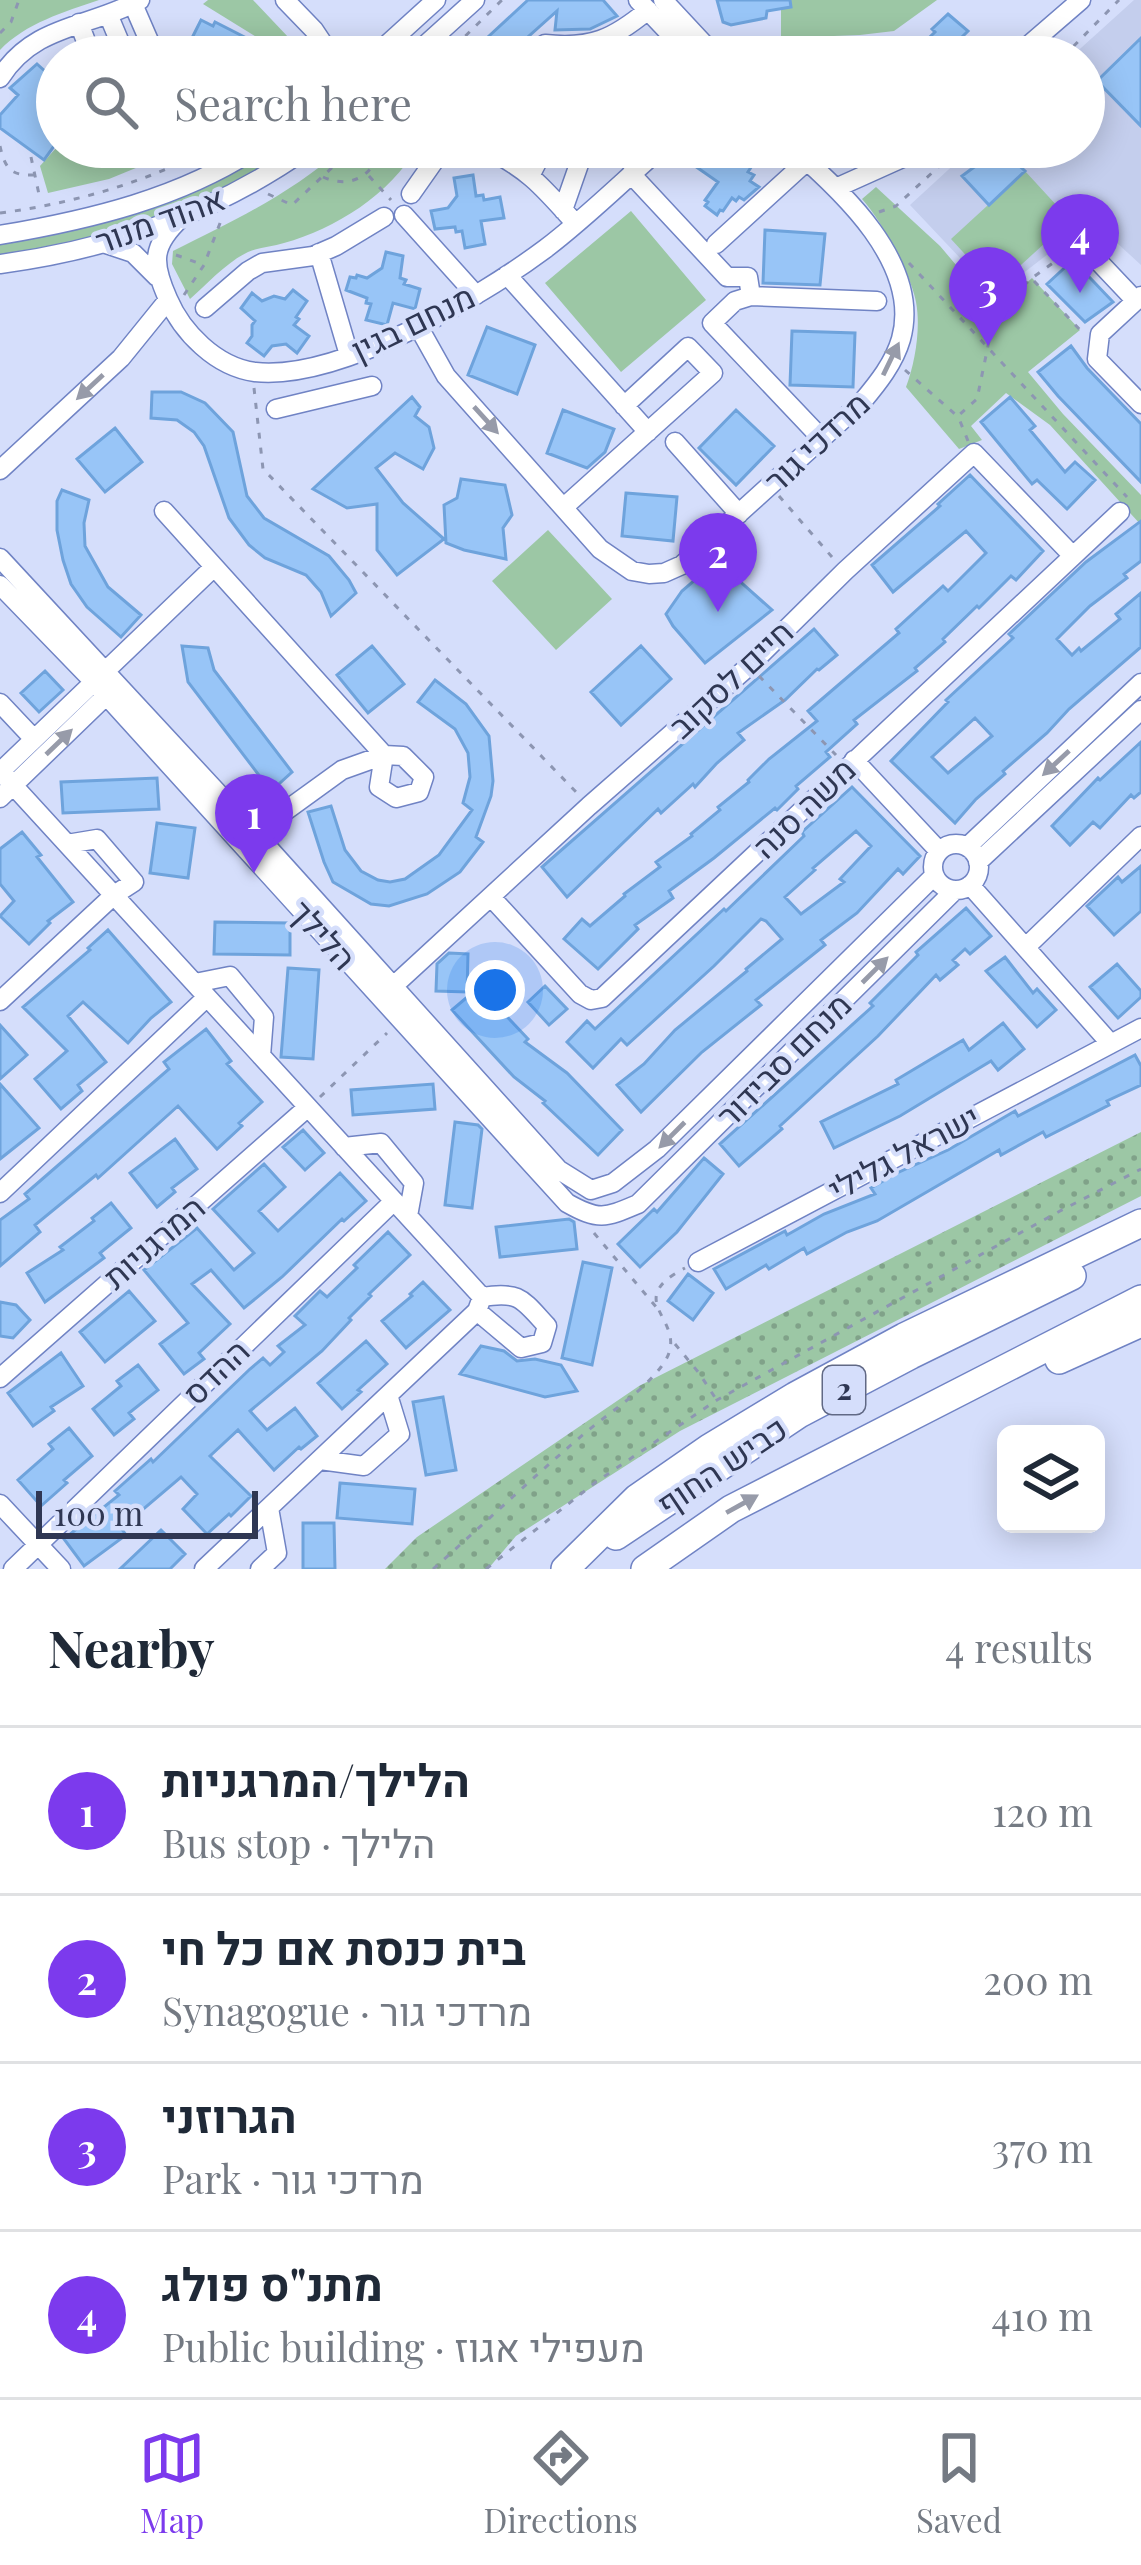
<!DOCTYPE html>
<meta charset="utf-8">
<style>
:root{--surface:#fff;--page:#f6f6f7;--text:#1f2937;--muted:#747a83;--line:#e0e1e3;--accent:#7c3aed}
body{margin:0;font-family:"Playfair Display",Heebo,serif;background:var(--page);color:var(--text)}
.controls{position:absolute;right:36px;bottom:36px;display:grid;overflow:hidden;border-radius:18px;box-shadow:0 6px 30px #0003}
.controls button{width:108px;height:108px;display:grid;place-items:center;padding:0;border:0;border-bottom:3px solid var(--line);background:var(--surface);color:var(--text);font:60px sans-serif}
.scale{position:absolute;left:36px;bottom:30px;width:222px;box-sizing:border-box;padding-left:12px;border:6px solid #2f3753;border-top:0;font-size:33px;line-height:42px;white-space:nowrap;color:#2f3753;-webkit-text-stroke:9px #d5defb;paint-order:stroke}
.you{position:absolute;left:495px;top:990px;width:42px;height:42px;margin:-30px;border:9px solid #fff;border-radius:50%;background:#1a73e8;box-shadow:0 0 0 18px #1a73e833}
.badge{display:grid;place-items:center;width:78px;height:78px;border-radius:50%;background:var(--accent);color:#fff;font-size:39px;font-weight:700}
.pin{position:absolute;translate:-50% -99px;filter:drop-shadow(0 3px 6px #0008)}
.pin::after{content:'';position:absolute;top:63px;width:42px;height:36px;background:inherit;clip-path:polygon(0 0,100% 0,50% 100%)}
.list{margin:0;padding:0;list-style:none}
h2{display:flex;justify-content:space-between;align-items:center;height:156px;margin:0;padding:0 48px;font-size:51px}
h2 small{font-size:39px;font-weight:400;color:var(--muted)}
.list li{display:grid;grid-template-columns:78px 1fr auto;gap:36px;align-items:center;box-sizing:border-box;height:168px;padding:0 48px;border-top:3px solid var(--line)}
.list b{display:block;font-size:45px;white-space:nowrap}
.list p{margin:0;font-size:39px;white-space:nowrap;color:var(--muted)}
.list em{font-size:39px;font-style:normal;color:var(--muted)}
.icon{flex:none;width:66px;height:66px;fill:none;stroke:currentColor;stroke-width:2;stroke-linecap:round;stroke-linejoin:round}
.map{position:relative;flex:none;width:1141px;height:1569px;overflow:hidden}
.search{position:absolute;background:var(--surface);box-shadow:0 6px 30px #0003;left:36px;right:36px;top:36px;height:132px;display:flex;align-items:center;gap:30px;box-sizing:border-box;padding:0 42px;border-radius:66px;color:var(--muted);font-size:45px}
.sheet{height:828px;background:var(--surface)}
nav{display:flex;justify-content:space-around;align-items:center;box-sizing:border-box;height:168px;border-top:3px solid var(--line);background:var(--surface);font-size:33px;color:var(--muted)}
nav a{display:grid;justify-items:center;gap:6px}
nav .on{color:var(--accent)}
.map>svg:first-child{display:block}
</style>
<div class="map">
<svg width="1141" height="1569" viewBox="0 0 1141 1569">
<defs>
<pattern id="grass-dots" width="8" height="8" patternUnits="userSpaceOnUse" patternTransform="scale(3)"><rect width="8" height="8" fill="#9cc7a5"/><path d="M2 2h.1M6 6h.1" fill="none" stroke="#80a289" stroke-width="1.8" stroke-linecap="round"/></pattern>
</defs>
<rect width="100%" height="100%" fill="#d5defb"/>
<path fill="#c4ceed" d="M1134,0H1141V265L1092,220L995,295L910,205L973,147H1084V57H1071Z"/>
<path fill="url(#grass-dots)" d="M1141,1132V1196L680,1431L516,1536L488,1569H385L417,1537L639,1386Z"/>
<path fill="#9cc7a5" d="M0,0H99C64,12 26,23 0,50Z
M208,0H253L307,57H273L276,49L203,4Z
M781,0H937L894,31L860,35L781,38Z
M57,147H66L70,151L75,147H187L109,179L48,193L40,166Z
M275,147H297C202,211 111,236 0,257V244C97,229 192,202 275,147Z
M344,147H417C391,194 335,229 284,243C272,247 259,247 248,252C227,262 208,283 190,299L172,264L173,251C237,219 289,195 344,147Z
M1025,171L1070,220L996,288L951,239Z
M876,187L940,246L995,311L1032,278L1080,330L1028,372L1063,414L1141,495V525L1050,425L1006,393L971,426L982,440L959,449L906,387C915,363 921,328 916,302C911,274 881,220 862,199Z
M631,211L706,300L621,372L545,283Z
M548,530L612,599L556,650L492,581Z"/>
<path fill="#98c5f7" stroke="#6ea3dc" stroke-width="3" fill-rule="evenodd" d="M528,0H603L617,16L590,29L555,30L557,11L511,52L489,36Z
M717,0H790L791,7L767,11L766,18L731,25L723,22Z
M948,14L968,31L960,39L978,57H909L935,32L932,29Z
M201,20L213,26L215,22L264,47L258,57H206L195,51L197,46L190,42Z
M1141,38V126L1097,81Z
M37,64L57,82V142L44,160L0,128V115L18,95L10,88Z
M740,148L755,161L748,172L754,175L750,181L759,187L744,200L739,197L736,201L732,198L723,211L720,210L717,215L705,206L708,202L705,200L718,182L695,166L704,152L724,162L727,158L732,161Z
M1000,148L1025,171L989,205L962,176Z
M473,175L476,196L483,195L484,200L500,197L504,218L481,221L485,244L465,248L462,231L456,232L455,227L435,229L431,211L448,208L457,196L454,178Z
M765,230L825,234L820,285L763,283Z
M386,252L403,256L400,278L406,280L404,284L420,289L415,309L393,303L387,325L366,320L371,304L366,303L367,298L346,290L350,277L356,278L357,275L367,278L382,268Z
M1073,260L1113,302L1085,322L1047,284Z
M293,290L307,301L296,317L299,319L294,325L309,336L297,353L286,344L272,346L264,356L247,343L252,336V325L255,321L241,308L252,293L262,301L274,296L285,299Z
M487,327L535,345L517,394L468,375Z
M792,331L855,333L853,387L790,385Z
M1071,346L1087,368L1141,424V482L1058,396L1038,372Z
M152,392H181L205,403L233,432L247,496L264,518L329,556L349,580L356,593L331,616L321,592L306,575L265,558L249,545L229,518L204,446L194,432L177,420L151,418Z
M412,397L420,407L415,416L429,427L434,448L423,469L395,453L376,468L403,503L444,539L397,575L377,550V504L347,508L313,489Z
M1010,397L1035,426L1030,430L1065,472L1075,462L1095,480L1067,509L1037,480L1032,484L981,422Z
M563,410L614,429L605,452L587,468L547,453Z
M736,410L774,446L736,485L699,448Z
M115,428L142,462L105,492L77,459Z
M970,475L1043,551L1016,580L1011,576L979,608L977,606L943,639L945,642L915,668L917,671L854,720L857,724L826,752L830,757L796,786L798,789L777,810L775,808L714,858L669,891L673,898L635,925L638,929L598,969L564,939L582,919L590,926L625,896L624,894L660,867L656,862L692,836L691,834L720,810L718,807L749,782L748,780L769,759L817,721L808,711L899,633L896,629L943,586L948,591L986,553L966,531L893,592L872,565L940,506L938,504Z
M461,479L505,485L512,515L503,528L506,559L464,550L446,543L444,505L457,498Z
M62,490L89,500L84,523L85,546L108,587L141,615L121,637L87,607L71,584L63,560L57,530V501Z
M626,493L677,497L673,541L622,536Z
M1141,521V561L1124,574L1127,578L1090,606L1057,639L1072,655L1079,648L1081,651L1120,619L1116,614L1141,593V647L1069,709L1047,733L1003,771L1005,774L976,799L955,823L891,761L948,702L946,700L1013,638L1009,634L1086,562ZM975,718L992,736L948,773L932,757Z
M717,561L772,610L705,663L673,626L666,614L682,591Z
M814,629L837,655L819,670L817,669L785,700L738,733L744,740L717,763L695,787L693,784L661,813L658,809L567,897L542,867Z
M182,646L208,648L214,670L292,772L271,791L188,682Z
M372,646L404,684L368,713L337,675Z
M641,646L671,679L621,725L591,692Z
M45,671L63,690L39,712L21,693Z
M435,680L466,704L489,736L493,781L491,796L476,837L483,842L460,872L427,894L389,906L371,904L333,882L324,862L308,812L331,806L345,850L361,871L378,880L390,882L405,879L439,855L472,810L463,803L470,777L468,753L455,729L418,702Z
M1141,742V792L1134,798L1131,795L1100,828L1093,822L1070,845L1052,826L1098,778L1100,780Z
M157,778L159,809L63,813L61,782Z
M852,787L920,856L903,874L898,869L857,913L821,940L825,945L756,1000L761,1005L702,1052L641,1112L617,1085L644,1064L675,1030L747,971L746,969L782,939L766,921L761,919L714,966L627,1045L621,1039L593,1068L567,1042L587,1021L595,1029L724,909L726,911L804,836L802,832ZM856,831L871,846L840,879L844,882L801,914L785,897L815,870L813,868Z
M157,823L195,828L188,878L150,873Z
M22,832L41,855L37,857L73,902L48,921L50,923L29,944L0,916L14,901L0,884V849Z
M1141,866V911L1114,935L1087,906L1118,877L1122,882Z
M966,908L991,936L970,954L965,949L953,960L958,965L940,980L936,975L878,1036L780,1126L782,1129L739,1166L720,1144L873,1006L870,1003L918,955L916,952Z
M215,922L290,923V955L214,954Z
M108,930L171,1002L151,1018L128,1043L83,1002L68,1016L106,1062L78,1085L82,1091L61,1109L35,1079L67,1051L23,1007L90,950L88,948Z
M449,953L468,954L467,992L436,991L437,964Z
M1005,957L1033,993L1037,989L1056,1010L1037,1027L986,971Z
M1117,964L1141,991V997L1118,1018L1090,987Z
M288,968L319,970L313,1059L281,1057Z
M545,986L567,1009L549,1025L528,1002Z
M479,987L528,1039L525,1042L567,1073L622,1130L598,1155L543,1103L545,1101L514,1077L452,1010Z
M1003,1023L1024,1049L998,1070L991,1061L900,1116L834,1148L821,1122L898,1084L896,1080L963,1040L969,1050Z
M0,1025L27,1055L0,1079Z
M206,1029L231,1061L227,1064L262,1102L239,1123L242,1126L217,1149L178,1106L98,1178L96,1175L35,1225L40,1232L0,1266V1220L29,1199L25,1194L169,1069L164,1062Z
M1135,1055L1141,1066V1085L1107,1101L1109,1105L1046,1137L1043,1132L1001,1155L999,1150L877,1221L847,1232L807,1254L804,1248L769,1269L766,1265L726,1289L714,1269L785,1231L787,1235L824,1214L875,1194L871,1188L897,1173L948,1150L1015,1111L1018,1116Z
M0,1084L39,1128L0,1159Z
M433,1084L435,1109L353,1115L351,1090Z
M455,1122L478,1125L482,1129L472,1208L445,1205Z
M303,1130L324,1153L305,1170L283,1147Z
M175,1139L197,1169L172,1188L175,1192L157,1207L130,1173Z
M704,1158L723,1174L677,1232L640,1267L618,1244L654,1209L657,1212Z
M264,1164L285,1187L259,1211L278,1231L340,1173L366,1201L344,1221L342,1219L282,1277L244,1308L211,1270L192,1284L230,1324L199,1353L204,1359L184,1374L160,1344L188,1323L144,1270L197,1228L234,1270L254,1253L213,1209Z
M111,1203L131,1228L100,1253L104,1258L45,1302L27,1273L63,1250L60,1247L94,1221L92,1218Z
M569,1219L574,1222L577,1249L500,1257L496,1227Z
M388,1232L410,1255L369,1294L371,1296L349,1318L351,1320L322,1351L250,1411L267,1430L295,1408L317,1436L301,1449L299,1447L274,1470L238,1430L210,1456L251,1496L231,1516L229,1514L207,1534L183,1509L197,1494L181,1477L121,1528L126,1535L84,1566L64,1539L119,1495L115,1491L151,1459L153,1462L250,1369L263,1358L270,1365L284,1352L278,1346L305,1325L295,1316L320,1291L327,1297L357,1268L354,1265Z
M583,1262L612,1268L592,1365L562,1358Z
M688,1274L713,1293L693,1320L668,1301Z
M423,1282L450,1310L406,1348L382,1321L412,1296L410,1294Z
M129,1291L155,1321L105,1362L80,1332Z
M0,1302L16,1305L30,1320L13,1338L0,1336Z
M366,1341L387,1364L358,1390L361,1392L342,1409L318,1383Z
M481,1346L504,1351L517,1361L535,1359L561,1365L577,1391L545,1397L460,1374Z
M61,1353L83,1386L51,1407L54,1411L33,1426L8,1393Z
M138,1365L158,1390L129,1413L134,1419L114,1435L93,1409L121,1386L117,1381Z
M443,1397L456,1470L426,1475L413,1402Z
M69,1428L92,1456L64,1480L67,1483L41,1506L18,1480L53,1449L49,1444Z
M340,1483L415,1489L412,1524L337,1518Z
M303,1523H334L335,1569H303Z
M161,1530L185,1554L170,1569H120Z"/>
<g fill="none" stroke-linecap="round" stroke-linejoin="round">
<defs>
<path id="minor" d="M285,0L314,30L332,57
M638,0L692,57
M663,0L716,57
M133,4L156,57
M108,14L126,57
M79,23L92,57
M545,44C591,49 613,39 648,10
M369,57L381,50L436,0
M412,57L475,0
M1015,57L1081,0
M0,78C34,24 89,28 140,0
M483,147C528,169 542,186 575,223
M531,174L545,147
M631,174L727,277H748L751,296
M838,187L927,147
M411,194L444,147
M563,210L585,147
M404,215L476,295
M181,218C151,246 152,263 168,299C182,332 216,367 255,372C339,381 479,298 545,249C586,218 623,181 662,147
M0,235C89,220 182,198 258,147
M1081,243L1136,301
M106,244L133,253L157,277
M716,244L807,161
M319,253L349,355
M0,264C113,249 216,213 309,147
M507,275L648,432
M1141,296L1100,334L1097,359L1141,404
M205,308L248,271L262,263L313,256L336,246L384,217
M418,326L446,376L600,549L632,571L649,574L664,573L682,565L862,402C878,383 894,363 901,339C922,264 841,190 791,147
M276,409L372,386
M822,439L712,323L735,301L751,296L877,301
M675,442L739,514
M0,470L121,358L168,300
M564,507L713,373L688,347L624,406
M164,511L384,755L342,770L255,833
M0,558L255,833L559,1170L591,1190L613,1183L657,1149L934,876
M0,585L94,682L567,1203C599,1221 605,1218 638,1204L955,890
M0,703L34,739
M384,755L403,756L424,777L419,792L396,798L379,787Z
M854,760L939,851
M0,772L214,567
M1,772L482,1297
M0,798L113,689
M933 867a23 23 0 1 1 46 0a23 23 0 1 1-46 0Z
M967,847L1141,683
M978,862L1141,710
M970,885L1110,1043
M491,897L580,994L591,1000L602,998L1120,512
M1027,946L1141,836
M195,983L230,976L264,1017L261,1056
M388,991L589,806L749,666L845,571L974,453L1072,555
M0,1001L114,895L134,882L97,839L67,844
M344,1147L381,1143L414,1183L408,1216
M0,1193L207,997
M698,1262L1141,1028
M477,1311L521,1348L542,1343L547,1326C522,1299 520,1291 482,1297
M0,1378L308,1107
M320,1460L364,1466L400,1434L388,1395
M0,1504L61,1569
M13,1569L394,1201
M204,1569L477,1311L482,1297
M260,1569L277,1553L269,1508"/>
<path id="highway" d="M1059,1360L1141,1323
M616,1536L799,1414L911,1355L1072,1276
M565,1569L637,1498L709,1448L795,1396L904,1337L1141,1223
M645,1569L731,1509L1141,1299"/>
</defs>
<use href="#minor" stroke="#7083c4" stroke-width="21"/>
<use href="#highway" stroke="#7083c4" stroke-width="30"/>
<path stroke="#8d96b2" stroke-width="3" stroke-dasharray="6 9" stroke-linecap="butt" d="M0,33L11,22L19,0
M444,57L502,0
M1063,57L1119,0
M0,146C5,169 11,176 35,175
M31,157L40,199
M369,176L391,200
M323,177C343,186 362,182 374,164V147
M268,194L292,205L354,147
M879,212L896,206L960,147
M0,213C76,203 146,182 214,147
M176,255L201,264
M909,263L1127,497
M1034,281L1081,331
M184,295L204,265L222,218
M905,370L956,415
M254,388L263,469L580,796
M968,441L958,416L977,399L995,312L1032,278L1068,252
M779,496L832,557
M759,676L836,755
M320,1097L387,1033
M594,1233L657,1308
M675,1344L699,1373L716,1399
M433,1569C484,1524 533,1477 585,1433C611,1411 640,1394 661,1367C697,1321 616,1304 685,1268
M486,1569L596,1482L717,1400L1060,1211L1141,1169"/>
<use href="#minor" stroke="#fff" stroke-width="18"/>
<use href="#highway" stroke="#fff" stroke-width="27"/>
</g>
<defs><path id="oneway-solid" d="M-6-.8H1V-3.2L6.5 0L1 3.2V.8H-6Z" transform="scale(3)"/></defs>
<g fill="#979ba9">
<use href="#oneway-solid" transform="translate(891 359) rotate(-64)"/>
<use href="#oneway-solid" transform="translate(90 387) rotate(137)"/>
<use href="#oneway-solid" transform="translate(486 420) rotate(48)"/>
<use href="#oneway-solid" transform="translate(59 742) rotate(-44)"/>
<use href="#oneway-solid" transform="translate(1056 763) rotate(137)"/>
<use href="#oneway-solid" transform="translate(875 970) rotate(-45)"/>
<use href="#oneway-solid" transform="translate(672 1135) rotate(135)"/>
<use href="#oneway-solid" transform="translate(742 1504) rotate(-29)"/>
</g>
<g text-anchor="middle" stroke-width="9" stroke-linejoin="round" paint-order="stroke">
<rect fill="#d5defb" stroke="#616985" stroke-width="3" x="823" y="1366" width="42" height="48" rx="9"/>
<g font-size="30" font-weight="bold" fill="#2f3753">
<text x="844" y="1400">2</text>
</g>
<g font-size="33" fill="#2f3753" stroke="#d5defb">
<text transform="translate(160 220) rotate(-20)" y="12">אהוד מנור</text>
<text transform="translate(413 323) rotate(-26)" y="12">מנחם בגין</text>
<text transform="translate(817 442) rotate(-43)" y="12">מרדכי גור</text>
<text transform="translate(731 679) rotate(-43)" y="12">חיים לסקוב</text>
<text transform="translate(804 808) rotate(-44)" y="12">משה סנה</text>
<text transform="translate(323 935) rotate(48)" y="12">הלילך</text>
<text transform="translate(784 1060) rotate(-45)" y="12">מנחם סבידור</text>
<text transform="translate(904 1153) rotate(-28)" y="12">ישראל גלילי</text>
<text transform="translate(154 1242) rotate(-41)" y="12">המרגניות</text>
<text transform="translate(216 1372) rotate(-44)" y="12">ההדס</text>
<text transform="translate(722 1466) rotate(-34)" y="12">כביש החוף</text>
</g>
</g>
</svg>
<div class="controls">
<button><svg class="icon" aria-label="layers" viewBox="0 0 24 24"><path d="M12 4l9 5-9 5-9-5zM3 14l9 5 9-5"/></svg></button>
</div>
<div class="scale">100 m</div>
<div class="you"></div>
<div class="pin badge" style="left:254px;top:873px">1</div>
<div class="pin badge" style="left:718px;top:612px">2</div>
<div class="pin badge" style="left:988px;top:346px">3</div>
<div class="pin badge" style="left:1080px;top:293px">4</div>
<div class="search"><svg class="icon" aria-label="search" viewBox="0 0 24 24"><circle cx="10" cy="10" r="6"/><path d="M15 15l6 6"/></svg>Search here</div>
</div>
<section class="sheet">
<h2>Nearby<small>4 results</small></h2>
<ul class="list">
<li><span class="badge">1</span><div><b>הלילך/המרגניות</b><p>Bus stop · הלילך</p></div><em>120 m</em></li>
<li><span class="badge">2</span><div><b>בית כנסת אם כל חי</b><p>Synagogue · מרדכי גור</p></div><em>200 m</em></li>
<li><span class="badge">3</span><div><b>הגרוזני</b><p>Park · מרדכי גור</p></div><em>370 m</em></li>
<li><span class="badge">4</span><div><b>מתנ&quot;ס פולג</b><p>Public building · מעפילי אגוז</p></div><em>410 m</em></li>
</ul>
</section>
<nav>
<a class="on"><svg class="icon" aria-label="map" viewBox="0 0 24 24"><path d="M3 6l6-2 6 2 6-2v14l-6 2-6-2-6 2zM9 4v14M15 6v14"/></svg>Map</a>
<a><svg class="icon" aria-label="directions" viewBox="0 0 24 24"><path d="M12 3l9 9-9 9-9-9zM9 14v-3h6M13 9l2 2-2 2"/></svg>Directions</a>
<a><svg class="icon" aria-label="saved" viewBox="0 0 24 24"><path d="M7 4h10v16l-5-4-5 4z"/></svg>Saved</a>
</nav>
